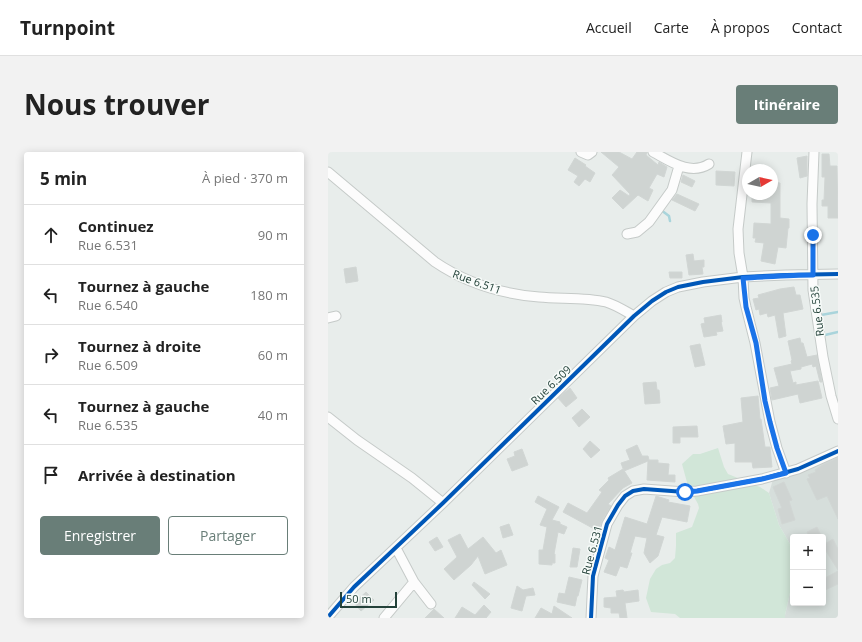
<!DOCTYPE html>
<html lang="fr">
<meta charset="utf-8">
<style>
:root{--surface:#fff;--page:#f2f2f2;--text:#222;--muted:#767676;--line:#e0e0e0;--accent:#697e78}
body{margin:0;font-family:"Open Sans",sans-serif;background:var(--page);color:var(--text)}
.controls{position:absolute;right:12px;bottom:12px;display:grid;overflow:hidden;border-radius:4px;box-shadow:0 2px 10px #0003}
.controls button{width:36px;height:36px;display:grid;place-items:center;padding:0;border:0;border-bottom:1px solid var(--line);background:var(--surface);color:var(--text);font:20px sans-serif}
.compass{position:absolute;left:414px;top:12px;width:36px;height:36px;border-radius:50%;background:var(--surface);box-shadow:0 2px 10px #0003;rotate:81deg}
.scale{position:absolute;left:12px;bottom:10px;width:57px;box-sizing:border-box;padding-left:4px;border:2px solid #24423a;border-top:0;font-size:11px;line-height:14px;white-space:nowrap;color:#24423a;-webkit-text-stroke:3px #f7fbf9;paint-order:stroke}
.stop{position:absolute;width:12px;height:12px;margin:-9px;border:3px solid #1a73e8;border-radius:50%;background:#fff}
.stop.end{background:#1a73e8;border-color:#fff;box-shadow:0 1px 4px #0008}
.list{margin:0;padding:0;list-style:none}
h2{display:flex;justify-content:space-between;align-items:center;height:52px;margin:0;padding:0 16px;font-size:17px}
h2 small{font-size:13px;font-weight:400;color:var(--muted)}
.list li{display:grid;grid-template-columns:26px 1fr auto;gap:12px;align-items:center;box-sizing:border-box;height:60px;padding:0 16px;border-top:1px solid var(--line)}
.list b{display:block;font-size:15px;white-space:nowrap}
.list p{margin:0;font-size:13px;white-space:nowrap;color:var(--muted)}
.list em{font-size:13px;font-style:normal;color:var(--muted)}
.actions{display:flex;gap:8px;padding:12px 16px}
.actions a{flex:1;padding:9px 0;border:1px solid var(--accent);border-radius:4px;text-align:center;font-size:14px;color:var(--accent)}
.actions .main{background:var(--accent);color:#fff}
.icon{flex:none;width:22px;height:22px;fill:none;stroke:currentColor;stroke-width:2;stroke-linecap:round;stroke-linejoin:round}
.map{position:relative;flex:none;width:510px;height:466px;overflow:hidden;border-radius:4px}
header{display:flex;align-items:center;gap:24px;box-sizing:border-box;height:56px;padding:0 20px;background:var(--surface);border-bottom:1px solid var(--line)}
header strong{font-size:19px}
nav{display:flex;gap:22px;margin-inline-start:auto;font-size:14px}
.intro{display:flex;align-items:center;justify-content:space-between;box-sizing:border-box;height:96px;padding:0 24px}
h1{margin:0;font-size:28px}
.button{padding:10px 18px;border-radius:4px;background:var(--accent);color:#fff;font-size:14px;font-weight:700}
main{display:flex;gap:24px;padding:0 24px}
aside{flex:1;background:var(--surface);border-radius:4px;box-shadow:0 2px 10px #0003}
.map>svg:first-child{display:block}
</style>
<header>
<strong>Turnpoint</strong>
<nav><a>Accueil</a><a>Carte</a><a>À propos</a><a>Contact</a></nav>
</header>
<div class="intro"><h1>Nous trouver</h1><a class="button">Itinéraire</a></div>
<main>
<aside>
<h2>5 min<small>À pied · 370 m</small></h2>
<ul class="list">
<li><svg class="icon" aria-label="ahead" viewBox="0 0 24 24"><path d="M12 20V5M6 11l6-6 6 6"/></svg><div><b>Continuez</b><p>Rue 6.531</p></div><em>90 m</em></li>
<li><svg class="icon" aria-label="left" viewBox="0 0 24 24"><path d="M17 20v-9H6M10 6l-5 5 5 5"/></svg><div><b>Tournez à gauche</b><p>Rue 6.540</p></div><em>180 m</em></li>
<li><svg class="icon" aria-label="right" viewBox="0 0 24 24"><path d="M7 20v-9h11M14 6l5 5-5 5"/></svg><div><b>Tournez à droite</b><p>Rue 6.509</p></div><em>60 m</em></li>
<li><svg class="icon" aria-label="left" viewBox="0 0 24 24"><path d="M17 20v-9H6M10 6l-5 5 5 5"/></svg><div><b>Tournez à gauche</b><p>Rue 6.535</p></div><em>40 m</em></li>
<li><svg class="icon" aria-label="arrive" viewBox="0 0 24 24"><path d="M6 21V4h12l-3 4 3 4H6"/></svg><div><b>Arrivée à destination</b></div></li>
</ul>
<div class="actions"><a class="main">Enregistrer</a><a>Partager</a></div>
</aside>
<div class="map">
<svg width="510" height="466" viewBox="0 0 510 466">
<rect width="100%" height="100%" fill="#e8edeb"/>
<path fill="#d6dedb" d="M510,301V466H457V463L465,427V451H495V385H465V397L451,373L441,341L446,324Z"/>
<path fill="#d1e6d8" d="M390,296L396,315L400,322L432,335L441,341L451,373L465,397V427L457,463V466H352L347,462L323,460L318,446L322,427L328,417L334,413L342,411L347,406L348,394V381L364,375L371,356L370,352L360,334L354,312L365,302H372Z"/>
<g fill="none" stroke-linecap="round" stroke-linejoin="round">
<path stroke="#a9d4db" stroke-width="2.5" d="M333,58L341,64L342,69
M493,163L510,160
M497,183L510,180"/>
</g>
<path fill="#cfd4d2" stroke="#d1d6d4" d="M273,0H291L304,7L309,0H319L318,3L330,13L331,10L339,15L336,25L329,22L321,36L325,38L320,49L310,43L295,57L284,46L292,38L301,44L302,42L284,23L291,15Z
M494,2H501L502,14H509L510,66H500V54H494V48H496L497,25H494Z
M479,4V24L472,26L469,6Z
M247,6L258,13L257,14L267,21L262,30L257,27L251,34L246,30L250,24L240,18Z
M388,19L407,20L406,34L388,33Z
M355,23L367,29L364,35L353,30Z
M444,30L452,31V66L461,67V76H460L458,96L450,95L447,112L433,109L436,91L427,90L428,86H425L426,71L443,72V51L424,50V42H444Z
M349,42L371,52L367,59L344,48Z
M365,102L366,109L376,108V115H374L375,122L361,123L358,103Z
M28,115L30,129L18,131L16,117Z
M341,120H354V126H342Z
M466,135L468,143H472L475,157L455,161L458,184L451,186L447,163L440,165L439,161L432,163L431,157L428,158L425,147L431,146L430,143L452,137Z
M393,163L394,170H393L395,179L388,180L389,183L376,185L373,172L377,171L376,166Z
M472,186L473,191H475L479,205L489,203L494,230H492L488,214L485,215L484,212L473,215V217L462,219L465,231L468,230V233L490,229L494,246L472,251L470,242L444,248L442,236L451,234L446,216L464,212L463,209L464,208L460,189Z
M372,192L377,213L367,215L362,194Z
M328,230L329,238H331L332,251L317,252L315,231Z
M242,236L249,246L238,255L230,246Z
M430,244L432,267H433L437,295H442L444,315L425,316L424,310H407V291L398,292L395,274L415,270L413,246Z
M254,257L262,265L251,275L244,266Z
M369,274L370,285H352V291H345V275Z
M262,289L272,298L263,306L255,297Z
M309,293L314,304H320L321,308H330V311L341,312L340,323H347V330L319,328L320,309L296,319L293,311L302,308L298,298Z
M194,297L200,313L184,319L179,307L187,304L186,300Z
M510,306V367L499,344L489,348L479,327L482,326L480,323L488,320L487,318L496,312Z
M295,317L304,331L295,336L280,352L283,354L274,369L270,379L235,360L240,351L259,361L274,340L271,338L281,328L280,326Z
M456,330L464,348L461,349L467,368L454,372L450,357L454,356L445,335Z
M210,344L231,355L224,368L232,370V372L239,375L236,382L230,380L226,402H227V411H224V413L211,412V398H215L219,375L212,373L219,357L207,350Z
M328,344L341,348L340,350L362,354L359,370L334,365L328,383L336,385L330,404L322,411L316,401L319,386L307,384L302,401H304L299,416L292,414L288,424L276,420L281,408L277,406L281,395L287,398L297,365L319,372Z
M181,372L185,383L175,386L172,375Z
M489,375L494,385H481L479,380Z
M132,382L140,397L155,385L168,401L173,398L179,413L157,422L150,404L143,413L126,428L116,417L129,405L120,388Z
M109,385L115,395L107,399L101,390Z
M505,387L510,397V418L498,399L495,400V393Z
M245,396L252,397L249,415H242Z
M510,419V432L495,439V427Z
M241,425L254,428L250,444H249L247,454L229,450L231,441L237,442Z
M146,430L162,442L157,447L144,433Z
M189,434L195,438L205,436L207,443L198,444L194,459L183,456Z
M295,438L296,440L310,438L311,449L297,451L299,466H292L291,461H283V456L276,455V446L289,445L288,439Z
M38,440L46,448L33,459L26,451Z
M156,453L163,460L158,466H127L134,455L147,463Z
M226,454L244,466H207L213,456L224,462Z
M106,457L116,466H97Z"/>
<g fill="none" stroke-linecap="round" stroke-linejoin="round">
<defs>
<path id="minor" d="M253,0L260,3L264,0
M325,0C342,9 362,24 381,12
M419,0L410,77L411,101L415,125L416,146L418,155L427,191L442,270L449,296L458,321
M486,0L484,52L485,138L495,205L503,244L510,267
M0,20L107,110C138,131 174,142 211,145C232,147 258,145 278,150C288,153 297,159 306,164
M299,82L309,80L321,70L344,38L351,14
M0,166L8,164
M0,265L29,288L84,326L115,351
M68,396L86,430L103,452
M0,465L26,435L115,351L306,164L324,149L338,140L350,135L375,130L415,125L458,123L510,122
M56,466L86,430
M263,466L265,424L279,372L290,353L297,344L305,339L316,337L357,340L369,339L434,327L470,317L510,299"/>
</defs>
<use href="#minor" stroke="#c5cac8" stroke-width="11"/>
<use href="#minor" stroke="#fcfcfc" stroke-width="9"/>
<defs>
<path id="cycleway" d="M0,465L26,435L115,351L306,164L324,149L338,140L350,135L375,130L415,125L458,123L510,122
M263,466L265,424L279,372L290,353L297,344L305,339L316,337L357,340L369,339L434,327L470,317L510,299"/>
</defs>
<use href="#cycleway" stroke="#f7fbf9" stroke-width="6"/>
<use href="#cycleway" stroke="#0057b8" stroke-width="4"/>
</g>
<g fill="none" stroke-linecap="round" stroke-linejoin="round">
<path stroke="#1a73e8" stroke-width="5" d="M357,340L369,339L434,327L458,321L449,296L442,270L437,249L428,191L418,155L415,126C438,125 462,123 485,123V83"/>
</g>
<g text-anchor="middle" stroke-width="3" stroke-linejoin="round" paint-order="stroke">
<g font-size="11" fill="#24423a" stroke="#f7fbf9">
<text transform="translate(149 130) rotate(20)" y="4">Rue 6.511</text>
<text transform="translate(489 159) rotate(-97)" y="4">Rue 6.535</text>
<text transform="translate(223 233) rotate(-44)" y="4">Rue 6.509</text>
<text transform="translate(264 398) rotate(-75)" y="4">Rue 6.531</text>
</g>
</g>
</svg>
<div class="controls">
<button>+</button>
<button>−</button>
</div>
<svg class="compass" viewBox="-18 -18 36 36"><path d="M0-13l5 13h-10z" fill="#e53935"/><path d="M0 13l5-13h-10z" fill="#767676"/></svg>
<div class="scale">50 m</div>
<div class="stop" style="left:357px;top:340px"></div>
<div class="stop end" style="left:485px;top:83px"></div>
</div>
</main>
